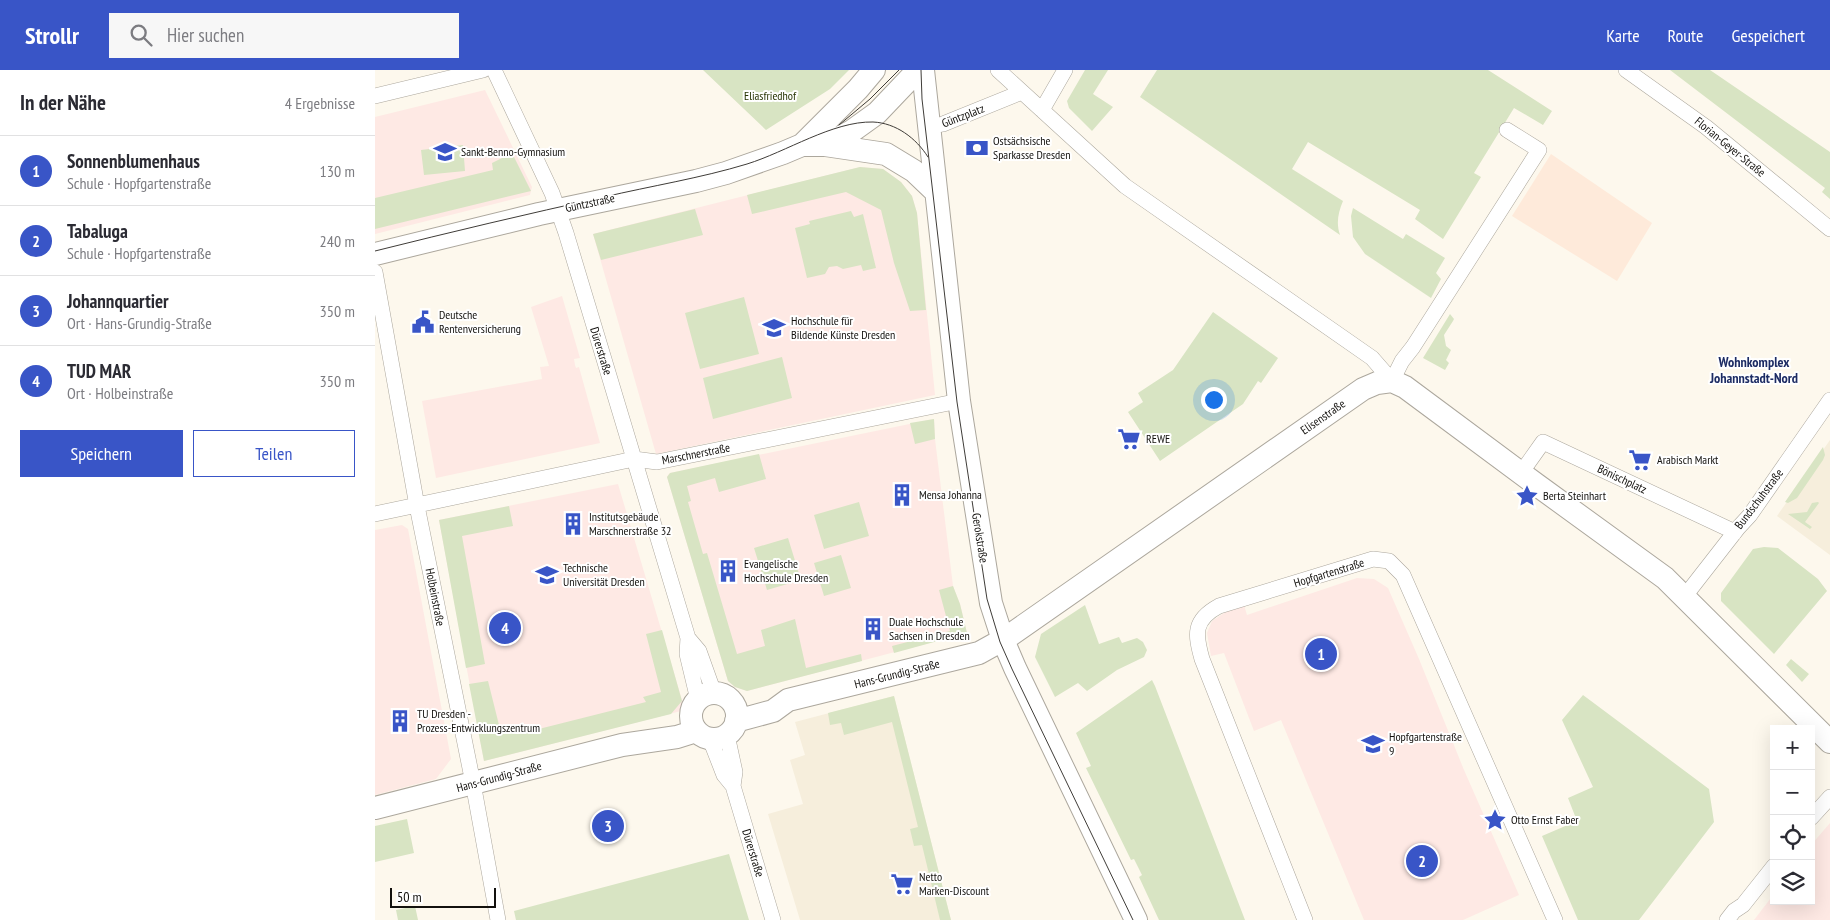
<!DOCTYPE html>
<html lang="de">
<meta charset="utf-8">
<style>
:root{--surface:#fff;--page:#f7f7f7;--text:#2b2b33;--muted:#7c7c81;--line:#e1e1e2;--accent:#3955c7}
body{margin:0;font-family:"PT Sans Narrow",sans-serif;background:var(--page);color:var(--text)}
.controls{position:absolute;right:15px;bottom:15px;display:grid;overflow:hidden;border-radius:0px;box-shadow:0 5px 20px #0002}
.controls button{width:45px;height:45px;display:grid;place-items:center;padding:0;border:0;border-bottom:1px solid var(--line);background:var(--surface);color:var(--text);font:25px sans-serif}
.scale{position:absolute;left:15px;bottom:12px;width:106px;box-sizing:border-box;padding-left:5px;border:2px solid #13110e;border-top:0;font-size:14px;line-height:18px;white-space:nowrap;color:#13110e;-webkit-text-stroke:4px #fff;paint-order:stroke}
.you{position:absolute;left:838px;top:329px;width:18px;height:18px;margin:-12px;border:4px solid #fff;border-radius:50%;background:#1a73e8;box-shadow:0 0 0 8px #1a73e833}
.badge{display:grid;place-items:center;width:32px;height:32px;border-radius:50%;background:var(--accent);color:#fff;font-size:16px;font-weight:700}
.pin{position:absolute;translate:-50% -50%;border:2px solid #fff;box-shadow:0 1px 5px #0006}
.list{margin:0;padding:0;list-style:none}
h2{display:flex;justify-content:space-between;align-items:center;height:65px;margin:0;padding:0 20px;font-size:21px}
h2 small{font-size:16px;font-weight:400;color:var(--muted)}
.list li{display:grid;grid-template-columns:32px 1fr auto;gap:15px;align-items:center;box-sizing:border-box;height:70px;padding:0 20px;border-top:1px solid var(--line)}
.list b{display:block;font-size:19px;white-space:nowrap}
.list p{margin:0;font-size:16px;white-space:nowrap;color:var(--muted)}
.list em{font-size:16px;font-style:normal;color:var(--muted)}
.actions{display:flex;gap:10px;padding:15px 20px}
.actions a{flex:1;padding:11px 0;border:1px solid var(--accent);border-radius:0px;text-align:center;font-size:18px;color:var(--accent)}
.actions .main{background:var(--accent);color:#fff}
.icon{flex:none;width:28px;height:28px;fill:none;stroke:currentColor;stroke-width:2;stroke-linecap:round;stroke-linejoin:round}
.map{position:relative;flex:none;width:1455px;height:850px;overflow:hidden}
header{display:flex;align-items:center;gap:30px;box-sizing:border-box;height:70px;padding:0 25px;background:var(--accent);color:#fff}
header strong{font-size:24px}
nav{display:flex;gap:28px;margin-inline-start:auto;font-size:18px}
.search{width:350px;height:45px;background:var(--page);display:flex;align-items:center;gap:12px;box-sizing:border-box;padding:0 18px;border-radius:0px;color:var(--muted);font-size:19px}
main{display:flex}
aside{flex:1;background:var(--surface)}
.map>svg:first-child{display:block}
</style>
<header>
<strong>Strollr</strong>
<div class="search"><svg class="icon" aria-label="search" viewBox="0 0 24 24"><circle cx="10" cy="10" r="6"/><path d="M15 15l6 6"/></svg>Hier suchen</div>
<nav><a>Karte</a><a>Route</a><a>Gespeichert</a></nav>
</header>
<main>
<aside>
<h2>In der Nähe<small>4 Ergebnisse</small></h2>
<ul class="list">
<li><span class="badge">1</span><div><b>Sonnenblumenhaus</b><p>Schule · Hopfgartenstraße</p></div><em>130 m</em></li>
<li><span class="badge">2</span><div><b>Tabaluga</b><p>Schule · Hopfgartenstraße</p></div><em>240 m</em></li>
<li><span class="badge">3</span><div><b>Johannquartier</b><p>Ort · Hans-Grundig-Straße</p></div><em>350 m</em></li>
<li><span class="badge">4</span><div><b>TUD MAR</b><p>Ort · Holbeinstraße</p></div><em>350 m</em></li>
</ul>
<div class="actions"><a class="main">Speichern</a><a>Teilen</a></div>
</aside>
<div class="map">
<svg width="1455" height="850" viewBox="0 0 1455 850">
<rect width="100%" height="100%" fill="#fdf8ed"/>
<path fill="#f6eedc" d="M1455,370V485L1402,446Z
M519,626L576,850H425L393,744L428,734L415,690L430,685L420,652Z"/>
<path fill="#feeada" d="M1176,84L1277,153L1242,211L1137,146Z"/>
<path fill="#fee9e4" d="M110,20L157,117L155,125L0,164V47Z
M485,97L508,99L526,112L537,126L542,143L560,325L281,384L218,164Z
M187,226L205,288L199,289L200,295L201,298L204,297L225,373L61,408L47,331L167,309L165,297L174,296L156,237Z
M559,349L560,369L578,516L585,534L592,563L372,621L360,617L353,611L292,407L293,405L295,403Z
M243,414L310,640L109,691L64,450Z
M27,455L33,459L76,689L61,709L0,725V460Z
M982,508L999,509L1013,518L1044,589L1089,700L1144,825L1088,850H989L906,650L879,661L849,583L836,586L832,563L837,551L852,541L869,535L872,545Z
M1455,753V850H1379L1399,824V831H1436V775Z"/>
<path fill="#d8e4c3" d="M328,0H474L455,19L391,60Z
M710,0H733L718,24L738,37L717,61L694,38L692,31Z
M782,0H1113L1177,41L1168,55L1139,38L1099,103L1106,107L1068,169L1040,149L1045,140L933,72L917,99L968,131C963,143 961,153 965,165L765,27Z
M1295,0H1335L1455,82V129L1447,122L1450,118Z
M88,75L90,101L49,105L46,80Z
M137,83L156,121L0,159V128L118,100L117,93Z
M485,97L508,99L526,112L537,126L542,143L551,240L535,241L519,193L506,140L471,122L377,144L372,125Z
M978,138L1028,169L1031,164L1070,188L1061,203L1066,209L1056,228L990,184L978,167L976,146Z
M320,139L328,165L226,190L218,164Z
M476,141L479,147L488,144L501,198L488,201L486,195L468,199L462,196L454,197L450,204L432,208L420,158L435,154L434,151Z
M369,227L384,284L325,299L310,243Z
M838,242L903,288L886,313L883,311L868,334L785,391L753,342L768,332L763,323L798,300Z
M1075,244L1079,249L1078,251L1069,265L1071,276L1076,280L1071,290L1074,293L1070,300L1048,288Z
M407,287L417,328L338,349L328,308Z
M559,349L560,369L540,374L535,353Z
M1448,377L1450,385L1448,390L1422,428L1413,433L1410,432Z
M384,384L391,409L344,422L340,408L312,416L316,431L313,432L328,484L332,483L362,584L390,576L386,560L420,549L431,598L486,584L487,591L372,621L360,617L353,611L292,407L295,403Z
M484,432L494,466L449,479L439,445Z
M1443,432L1444,433L1430,452L1437,457L1435,459L1413,444L1432,442L1437,433Z
M134,436L138,456L87,466L110,594L91,598L64,450Z
M413,468L426,510L392,520L379,478Z
M1389,477L1403,478L1443,509L1452,521L1399,584L1346,531V523L1378,479Z
M466,485L476,518L449,526L439,493Z
M578,516L585,534L592,563L519,583L517,576L575,561L564,520Z
M710,535L724,574L744,567L747,573L762,568L768,572L772,580L769,587L742,600L712,621L703,613L680,627L660,587L666,564Z
M287,560L307,631L296,644L109,691L94,614L113,611L126,663L143,660L144,664L271,632L268,627L286,622L271,564Z
M1416,589L1434,604L1427,612L1411,595Z
M777,610L780,616L870,850H784L764,807L767,805L759,789L756,790L711,698L716,696L701,663Z
M1208,625L1334,719L1339,752L1264,850H1203L1167,766L1202,751L1193,728L1218,717L1187,650Z
M519,626L576,850H565L547,775L539,776L535,759L543,757L517,652L469,665L466,653L455,655L453,643Z
M32,749L39,783L0,792V756Z
M354,784L374,850H141L139,841Z
M40,836L43,850H23L21,840Z"/>
<g fill="none" stroke-linecap="round" stroke-linejoin="round">
<defs>
<path id="street" d="M119,0L177,123L191,163L313,568L312,584L323,630
M623,0L750,116L997,288L1017,311L1027,291L1038,277L1164,80L1132,60
M1251,0L1331,57L1455,159
M0,26L108,0
M667,40L690,0
M553,57L568,54L647,22
M0,202L42,436L98,713L123,850
M1146,403L1168,372L1360,462
M0,444L259,389L282,392L584,331
M1310,526L1363,458L1375,445L1455,330
M313,568L324,581L339,623
M352,665L360,702L358,716
M335,669L349,705L358,716L398,850
M1436,748L1455,727
M930,850L827,589C820,564 818,550 844,536L998,489L1014,491L1028,505L1180,850
M1352,850L1359,841L1368,835L1399,796"/>
<path id="secondary" d="M548,0L584,331L616,533L628,570L640,598L761,850
M427,75H450L511,84L539,101L561,122
M450,75L477,61L502,43L543,0
M0,184L164,144L321,111L351,103L408,83L427,75L483,19L499,0
M316 646a23 23 0 1 1 46 0a23 23 0 1 1-46 0Z
M361,651L398,641L413,630L604,583L631,568L988,319L1002,313L1017,311L1030,317L1162,415L1290,508L1455,672
M0,738L247,675L302,667L321,661"/>
</defs>
<use href="#street" stroke="#aca79d" stroke-width="16"/>
<use href="#secondary" stroke="#aca79d" stroke-width="24"/>
<use href="#street" stroke="#fff" stroke-width="15"/>
<use href="#secondary" stroke="#fff" stroke-width="22"/>
<path stroke="#3f3c38" stroke-width="1" d="M546,0L547,29L582,332L612,529L625,572L637,599L758,850
M464,55L495,29L524,0
M0,181C76,162 152,144 229,127C276,116 326,108 372,94C411,82 458,51 498,52C521,53 541,68 553,87"/>
</g>
<defs>
<symbol id="bank-bare" viewBox="-9 -9 18 18"><path d="M-6-4H6V4H-6ZM0-2.3a2.3 2.3 0 1 0 0 4.6a2.3 2.3 0 1 0 0-4.6Z" fill="#3955c7" stroke="#fff" stroke-width="2.5" paint-order="stroke"/></symbol>
<symbol id="school-bare" viewBox="-9 -9 18 18"><path d="M0-5L7-2L0 1L-7-2ZM-4 1L0 2.5L4 1V4Q0 6-4 4Z" fill="#3955c7" stroke="#fff" stroke-width="2.5" paint-order="stroke"/></symbol>
<symbol id="civic-bare" viewBox="-9 -9 18 18"><path d="M-.6-6.5H3V-4.5H.6V-3L4-1V1h2V6H-6V1h2V-1L-.6-3ZM-1.2 2.5V6h2.4V2.5Z" fill="#3955c7" stroke="#fff" stroke-width="2.5" paint-order="stroke"/></symbol>
<symbol id="university-bare" viewBox="-9 -9 18 18"><path d="M0-5L7-2L0 1L-7-2ZM-4 1L0 2.5L4 1V4Q0 6-4 4Z" fill="#3955c7" stroke="#fff" stroke-width="2.5" paint-order="stroke"/></symbol>
<symbol id="supermarket-bare" viewBox="-9 -9 18 18"><path d="M-6-5.5h2.5l.6 2H6L4.5 2H-2.5L-4.4-4H-6ZM-1.5 3.2a1.3 1.3 0 1 0 .1 0ZM3 3.2a1.3 1.3 0 1 0 .1 0Z" fill="#3955c7" stroke="#fff" stroke-width="2.5" paint-order="stroke"/></symbol>
<symbol id="building-bare" viewBox="-9 -9 18 18"><path d="M-4-6H4V6H1V3H-1V6H-4ZM-2.5-4.3h1.7v1.8h-1.7ZM.8-4.3h1.7v1.8H.8ZM-2.5-1h1.7V.8h-1.7ZM.8-1h1.7V.8H.8Z" fill="#3955c7" stroke="#fff" stroke-width="2.5" paint-order="stroke"/></symbol>
<symbol id="sight-bare" viewBox="-9 -9 18 18"><path d="M0-6L1.8-2.2L6-1.7L2.9 1.2L3.7 5.4L0 3.3L-3.7 5.4L-2.9 1.2L-6-1.7L-1.8-2.2Z" fill="#3955c7" stroke="#fff" stroke-width="2.5" paint-order="stroke"/></symbol>
</defs>
<g fill-rule="evenodd">
<use href="#bank-bare" x="586" y="62" width="32" height="32"/>
<use href="#school-bare" x="54" y="66" width="32" height="32"/>
<use href="#civic-bare" x="32" y="236" width="32" height="32"/>
<use href="#university-bare" x="383" y="242" width="32" height="32"/>
<use href="#supermarket-bare" x="738" y="353" width="32" height="32"/>
<use href="#supermarket-bare" x="1249" y="374" width="32" height="32"/>
<use href="#building-bare" x="511" y="409" width="32" height="32"/>
<use href="#sight-bare" x="1136" y="410" width="32" height="32"/>
<use href="#building-bare" x="182" y="438" width="32" height="32"/>
<use href="#building-bare" x="337" y="485" width="32" height="32"/>
<use href="#university-bare" x="156" y="489" width="32" height="32"/>
<use href="#building-bare" x="482" y="543" width="32" height="32"/>
<use href="#building-bare" x="9" y="635" width="32" height="32"/>
<use href="#school-bare" x="982" y="658" width="32" height="32"/>
<use href="#sight-bare" x="1104" y="734" width="32" height="32"/>
<use href="#supermarket-bare" x="511" y="798" width="32" height="32"/>
</g>
<g text-anchor="middle" stroke-width="4" stroke-linejoin="round" paint-order="stroke">
<g font-size="12" fill="#263302" stroke="#fff">
<text x="395" y="30">Eliasfriedhof</text>
</g>
<g font-size="12" fill="#13110e" stroke="#fff">
<text transform="translate(588 46) rotate(-21)" y="4">Güntzplatz</text>
<text transform="translate(1355 77) rotate(39)" y="4">Florian-Geyer-Straße</text>
<text transform="translate(215 133) rotate(-12)" y="4">Güntzstraße</text>
<text transform="translate(226 281) rotate(73)" y="4">Dürerstraße</text>
<text transform="translate(948 347) rotate(-35)" y="4">Elisenstraße</text>
<text transform="translate(321 384) rotate(-11)" y="4">Marschnerstraße</text>
<text transform="translate(1247 409) rotate(25)" y="4">Bönischplatz</text>
<text transform="translate(1384 429) rotate(-53)" y="4">Bundschuhstraße</text>
<text transform="translate(605 468) rotate(81)" y="4">Gerokstraße</text>
<text transform="translate(954 503) rotate(-17)" y="4">Hopfgartenstraße</text>
<text transform="translate(60 527) rotate(79)" y="4">Holbeinstraße</text>
<text transform="translate(522 604) rotate(-14)" y="4">Hans-Grundig-Straße</text>
<text transform="translate(124 707) rotate(-15)" y="4">Hans-Grundig-Straße</text>
<text transform="translate(378 783) rotate(73)" y="4">Dürerstraße</text>
</g>
<g font-size="12" fill="#13110e" stroke="#fff" text-anchor="start">
<text x="618" y="75">Ostsächsische<tspan x="618" dy="14">Sparkasse Dresden</tspan></text>
<text x="86" y="86">Sankt-Benno-Gymnasium</text>
<text x="64" y="249">Deutsche<tspan x="64" dy="14">Rentenversicherung</tspan></text>
<text x="416" y="255">Hochschule für<tspan x="416" dy="14">Bildende Künste Dresden</tspan></text>
<text x="771" y="373">REWE</text>
<text x="1282" y="394">Arabisch Markt</text>
<text x="544" y="429">Mensa Johanna</text>
<text x="1168" y="430">Berta Steinhart</text>
<text x="214" y="451">Institutsgebäude<tspan x="214" dy="14">Marschnerstraße 32</tspan></text>
<text x="369" y="498">Evangelische<tspan x="369" dy="14">Hochschule Dresden</tspan></text>
<text x="188" y="502">Technische<tspan x="188" dy="14">Universität Dresden</tspan></text>
<text x="514" y="556">Duale Hochschule<tspan x="514" dy="14">Sachsen in Dresden</tspan></text>
<text x="42" y="648">TU Dresden -<tspan x="42" dy="14">Prozess-Entwicklungszentrum</tspan></text>
<text x="1014" y="671">Hopfgartenstraße<tspan x="1014" dy="14">9</tspan></text>
<text x="1136" y="754">Otto Ernst Faber</text>
<text x="544" y="811">Netto<tspan x="544" dy="14">Marken-Discount</tspan></text>
</g>
<g font-size="14" font-weight="bold" fill="#1d2c64" stroke="#fff">
<text x="1379" y="297">Wohnkomplex<tspan x="1379" dy="16">Johannstadt-Nord</tspan></text>
</g>
</g>
</svg>
<div class="controls">
<button>+</button>
<button>−</button>
<button><svg class="icon" aria-label="locate" viewBox="0 0 24 24"><circle cx="12" cy="12" r="6"/><path d="M12 2v4M12 18v4M2 12h4M18 12h4"/></svg></button>
<button><svg class="icon" aria-label="layers" viewBox="0 0 24 24"><path d="M12 4l9 5-9 5-9-5zM3 14l9 5 9-5"/></svg></button>
</div>
<div class="scale">50 m</div>
<div class="you"></div>
<div class="pin badge" style="left:946px;top:584px">1</div>
<div class="pin badge" style="left:1047px;top:791px">2</div>
<div class="pin badge" style="left:233px;top:756px">3</div>
<div class="pin badge" style="left:130px;top:558px">4</div>
</div>
</main>
